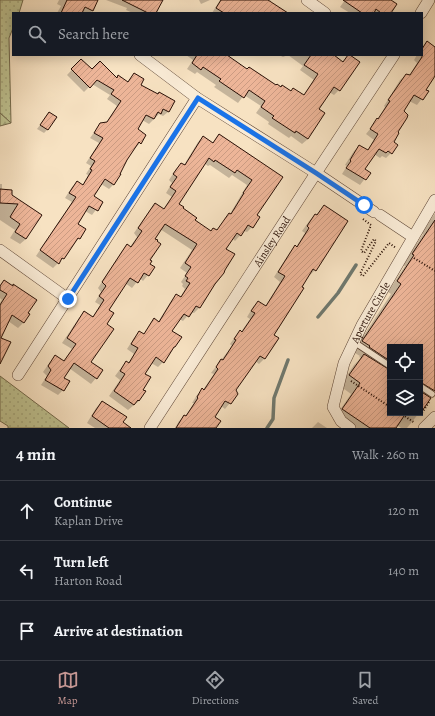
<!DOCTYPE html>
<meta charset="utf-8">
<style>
:root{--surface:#171b24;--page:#242831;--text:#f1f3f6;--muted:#9ea1a6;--line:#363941;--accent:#c59692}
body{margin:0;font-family:Alegreya,serif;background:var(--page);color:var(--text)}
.controls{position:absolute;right:12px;bottom:12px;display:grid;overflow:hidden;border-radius:0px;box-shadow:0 2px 10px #0003}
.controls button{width:36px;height:36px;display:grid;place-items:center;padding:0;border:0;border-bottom:1px solid var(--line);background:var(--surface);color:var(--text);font:20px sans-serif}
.stop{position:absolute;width:12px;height:12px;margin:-9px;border:3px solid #1a73e8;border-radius:50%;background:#fff}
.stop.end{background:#1a73e8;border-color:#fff;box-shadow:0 1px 4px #0008}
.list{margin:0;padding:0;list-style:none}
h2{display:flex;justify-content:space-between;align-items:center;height:52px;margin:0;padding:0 16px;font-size:17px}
h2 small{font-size:13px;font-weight:400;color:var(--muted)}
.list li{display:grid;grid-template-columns:26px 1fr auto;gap:12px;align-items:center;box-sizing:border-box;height:60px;padding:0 16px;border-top:1px solid var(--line)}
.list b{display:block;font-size:15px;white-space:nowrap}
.list p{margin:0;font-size:13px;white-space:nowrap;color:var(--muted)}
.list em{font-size:13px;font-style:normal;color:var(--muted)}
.icon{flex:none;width:22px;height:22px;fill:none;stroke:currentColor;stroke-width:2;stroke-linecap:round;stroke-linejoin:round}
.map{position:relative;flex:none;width:435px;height:428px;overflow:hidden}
.search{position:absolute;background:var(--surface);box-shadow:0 2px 10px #0003;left:12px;right:12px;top:12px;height:44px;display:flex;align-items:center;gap:10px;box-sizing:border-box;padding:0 14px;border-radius:0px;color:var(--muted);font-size:15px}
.sheet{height:232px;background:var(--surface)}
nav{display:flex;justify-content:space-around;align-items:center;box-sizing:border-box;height:56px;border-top:1px solid var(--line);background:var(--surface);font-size:11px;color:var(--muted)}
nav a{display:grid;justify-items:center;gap:2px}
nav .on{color:var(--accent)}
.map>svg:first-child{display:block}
</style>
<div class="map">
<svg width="435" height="428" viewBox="0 0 435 428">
<defs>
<pattern id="grass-dots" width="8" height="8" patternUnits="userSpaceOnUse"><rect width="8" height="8" fill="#bfc392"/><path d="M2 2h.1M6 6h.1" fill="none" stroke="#a4a67c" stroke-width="1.8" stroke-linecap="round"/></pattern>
<pattern id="forest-firs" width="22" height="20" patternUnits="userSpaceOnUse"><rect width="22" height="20" fill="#bfc392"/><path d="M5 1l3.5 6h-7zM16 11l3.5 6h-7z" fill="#a4a67c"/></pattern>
<pattern id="building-hatch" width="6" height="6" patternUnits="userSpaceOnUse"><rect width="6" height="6" fill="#edb598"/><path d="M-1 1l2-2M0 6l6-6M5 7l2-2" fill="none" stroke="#cb9b82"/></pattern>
</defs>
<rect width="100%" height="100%" fill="#f7e2c2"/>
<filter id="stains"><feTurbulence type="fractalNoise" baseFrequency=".005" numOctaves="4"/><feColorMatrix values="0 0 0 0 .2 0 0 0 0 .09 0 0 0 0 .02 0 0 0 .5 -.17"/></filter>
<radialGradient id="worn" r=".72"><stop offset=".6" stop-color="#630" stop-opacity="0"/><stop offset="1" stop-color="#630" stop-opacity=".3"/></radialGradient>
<path fill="url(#grass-dots)" stroke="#746a4c" d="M0,0H23L19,13H13V28L9,38L11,123L0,113Z
M0,376L69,428H8V426L0,421Z"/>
<path fill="url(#forest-firs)" stroke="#746a4c" d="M0,113L11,123L0,126Z"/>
<path fill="#0003" fill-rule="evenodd" d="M59,0H97L93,10L90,13H57L61,6L57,4Z
M106,0H162L156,12L158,13H133L126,10L127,8Z
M199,0H210L201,4Z
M220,0H270L271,1L270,3L287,13H212Z
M345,0H389L390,13H350L340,7Z
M427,43L435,48V75L425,90L427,92L417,105L409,101L402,111L392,142L391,153L386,158L382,156L380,158L374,154L364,170L369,173L360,185L342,174L347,166L345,165L354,151L360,146L367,151L374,140L366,134L378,119L385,107L384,106L400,80L406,75L409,76L417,63L414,60L417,55H422V48Z
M186,55H225L247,70L276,86L303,96L314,80L300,70L303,66L288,55L283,57L279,55H332L342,62L349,55L339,90L334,95L329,92L317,109L308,139L302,144L291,136L289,138L268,124L269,122L256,113L261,106L244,95L238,103L214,87L216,85L197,72L195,74L187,69L193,60Z
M81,60L92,70L116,79L118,76L127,82L134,74L139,85L174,101L168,112L163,116L159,114L149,124L142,120L136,130L140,143L135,148L134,147L114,184L109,189L101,184L93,196L102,202L92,215L85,211L76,224L79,238L63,258L53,268L36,256L72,202L65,198L72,187L77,183L82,186L88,175L86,174L91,166L86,163L99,143L90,138L101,123H106L117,106L107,99L110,95L92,84L84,92L67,75Z
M49,113L48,129L44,133L37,129Z
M219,135L281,177L256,215L252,227L247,232L244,231L235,241L232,238L225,249L215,283L199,308L194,313L191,312L183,321L179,319L171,332L163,362L158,367L151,363L144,374L142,390L144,392L139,401L128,410L109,396L120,380L115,376L121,368L126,362L128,364L134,354L127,349L134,338L140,333L143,335L154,320L158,322L171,301L176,296L180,298L185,289L182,286L183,284L181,282L187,273L180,268L192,250L160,229L154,239L149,260L148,275L143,281L140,278L132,288L125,283L108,310L106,324L90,362L96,378L91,384L69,368L63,378V390L58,395L41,385L47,376L43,372L50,362L55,357L63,362L72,349L62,343L79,318L84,313L92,318L100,305L95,302L101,292L98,288L122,251L128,245L130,247L137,237L134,233L150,210L155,204L163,210L172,197L166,193L172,183L169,180L176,169L181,164L184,165L198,142L203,137L212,143ZM204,163L208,166L210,165L229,178L232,175L247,185L230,214L216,231H211L194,221L177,204Z
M0,184H2V190L40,215L26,239L20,244L10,238L15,230L0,220Z
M324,206L315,270L310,275L309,274L272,335L277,339L264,359L259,364L255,361L235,390L230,403L225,409L221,406L213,418L215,428H175L179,421L185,417L194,403H192L197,395L203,390L214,374L211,373L232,346L230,344L235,337L240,332H241L250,319L247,317L253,307L258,302L265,307L280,282L274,277L290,252L296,247L305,233L302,231L310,220L316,215Z
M435,213V388L426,397L420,412V347H390V413H419L407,428H401L397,425L395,428H345L333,420L351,394L340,386L354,365L361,358L359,357L360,356L353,352L391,294L388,292L405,266L403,265L423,234L422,233Z
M4,281L27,313L23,323L18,328L8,321L0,338V303L2,300L0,298V285Z
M102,402L122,423L121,428H95L87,423L96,408Z
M318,422L327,428H312Z"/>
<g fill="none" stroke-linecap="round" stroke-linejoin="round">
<path stroke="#6f786e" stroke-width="3.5" d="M318,317L338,293L356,265
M267,428L273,419L274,398L288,360"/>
</g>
<path fill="url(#building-hatch)" stroke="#291006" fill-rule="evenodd" d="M67,0H98L93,11L85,7L82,13H61Z
M122,0H163L156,13H148Z
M221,0H268L288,13H224L216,8Z
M343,0H391L397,4L391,13H381L376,9L374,13H362Z
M427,41L435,47V76L426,90L429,91L423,100L414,95L404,111L408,115L407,118L398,132L399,133L394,142L398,145L392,154L388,151L386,153L379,149L365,169L371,173L366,180L346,168L351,161L350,160L359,145L368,150L378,134L370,129L377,118L378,119L390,101L388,100L406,74L410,75L422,57V49Z
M197,55H227L247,69L249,67L276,85L277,84L281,87L282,85L291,91L293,88L304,95L318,74L304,65L311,55H334L343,62L348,55H350L360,62L340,91L334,87L319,109L325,113L308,139L296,131L295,133L272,118L274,116L261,107L265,101L249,90L244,98L219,81L221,79L203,67L201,70L192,63Z
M81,59L92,69L100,61L117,78L118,75L128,82L134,73L144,79L141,85L158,94L159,92L175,101L169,112L163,109L161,114L158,112L154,119L146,115L138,129L146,135L141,144L139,142L127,160L120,174H121L114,185L105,179L94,196L103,202L98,211L89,206L78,224L86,229L80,239L78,238L64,259L62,258L59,264L40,250L76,197L69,193L77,181L83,185L92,170L90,169L95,161L90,158L103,138L94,133L100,123L107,122L121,101L111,94L114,90L97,80L90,88L71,69Z
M49,112L57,117L48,130L40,125Z
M219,134L283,177L257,215L260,217L253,228L248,225L241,236L237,233L226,249L235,254L225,270L224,273L215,284L200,308L196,306L189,317L184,314L172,331L182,337L175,347H174L164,363L156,357L145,374L151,377L143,390L146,391L139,401L138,400L134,405L114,391L125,374L120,371L126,361L129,363L138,348L131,344L139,331L144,334L154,318L159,322L176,294L181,297L190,283L186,281L188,278L185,276L191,267L185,263L197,244L165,224L155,239L158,240L157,241L161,244L150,260L152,261L150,264L155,267L149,276L144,273L138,283L130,278L109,310L114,313L107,324L114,329L91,362L103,370L97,379L74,363L64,378L70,381L64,391L45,380L51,370L48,366L55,355L64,361L76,344L67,338L84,311L93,317L104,300L99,296L106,286L102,282L127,244L131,247L142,231L138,228L155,203L164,209L176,191L170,187L177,177L173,174L181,163L185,165L203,136L213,143ZM209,158L214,162L215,160L235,173L237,170L252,180L243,193H244L231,214L229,213L217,230L213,228L211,231L195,220L197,218L183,208L184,207L179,204Z
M0,189L12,190V195L42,215L26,239L15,232L20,224L10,217L18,204L0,203Z
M324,205L348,221L316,271L313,269L302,287L304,288L274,335L279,338L265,359L260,356L236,390L238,394L231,404L225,401L215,417L221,421L216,428H176L184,415L186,416L198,398L197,397L202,388L204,390L218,369L216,367L221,359L223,360L236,340L234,339L240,330L242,332L255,313L251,311L258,301L266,306L285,276L278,272L295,245L297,247L309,228L307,226L315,214L317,215Z
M435,220V391L420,382V347H390V361L369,347L370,346L362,341L401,284L397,281L414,255L412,254Z
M4,280L13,286V284L37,300L28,313L30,314L24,323L12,315L1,338L11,342L0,364V305L7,294L0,290V286Z
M364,354L390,370V413H406L396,428H370L342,409L360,383L349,375Z
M420,391L431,398L420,414Z
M102,401L127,417L123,422L131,428H109L92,416Z"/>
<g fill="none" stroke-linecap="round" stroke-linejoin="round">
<defs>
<path id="service" d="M354,342L390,366
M420,386L432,394"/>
<g id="minor">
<path d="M307,0L325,13"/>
<path d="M421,13L429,0"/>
<path d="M140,55L197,98L316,173L374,212"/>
<path d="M380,215L413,237"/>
<path d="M0,250L68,299"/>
<path d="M18,375L197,98"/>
<path id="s1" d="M150,428L316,173L394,55"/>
<path id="s2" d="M350,428L341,421L333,407L344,363L362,325L435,200"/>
<path d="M424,428L435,417"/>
</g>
</defs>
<use href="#service" stroke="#5c4435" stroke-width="7"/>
<use href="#minor" stroke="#5c4435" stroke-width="12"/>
<path stroke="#291006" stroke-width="2" stroke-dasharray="1 2" stroke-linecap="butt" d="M363,219L371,225L361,251L364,253L374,239L376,241L360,274L363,276L389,243L396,248
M414,258L435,271
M351,381L390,407
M400,413L415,423
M422,413L429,402"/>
<use href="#service" stroke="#faecd7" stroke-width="5.5"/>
<use href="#minor" stroke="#faecd7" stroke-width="11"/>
</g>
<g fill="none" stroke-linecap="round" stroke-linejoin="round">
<path stroke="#1a73e8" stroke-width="5" d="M68,299L198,98L316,173L364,205"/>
</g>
<g text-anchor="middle" stroke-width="3" stroke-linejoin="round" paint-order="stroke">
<g font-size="11" fill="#291006" stroke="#faecd7">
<text dy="4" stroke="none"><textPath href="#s1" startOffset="223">Ainsley Road</textPath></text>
<text dy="4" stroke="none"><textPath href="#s2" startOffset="130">Aperture Circle</textPath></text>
</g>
</g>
<rect width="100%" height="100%" filter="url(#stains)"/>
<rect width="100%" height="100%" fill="url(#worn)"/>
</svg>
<div class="controls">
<button><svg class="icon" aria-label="locate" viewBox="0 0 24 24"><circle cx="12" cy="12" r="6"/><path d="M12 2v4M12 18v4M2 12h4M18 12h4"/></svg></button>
<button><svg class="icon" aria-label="layers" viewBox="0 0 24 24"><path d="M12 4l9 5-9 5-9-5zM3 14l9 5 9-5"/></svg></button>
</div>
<div class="stop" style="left:364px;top:205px"></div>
<div class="stop end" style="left:68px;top:299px"></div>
<div class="search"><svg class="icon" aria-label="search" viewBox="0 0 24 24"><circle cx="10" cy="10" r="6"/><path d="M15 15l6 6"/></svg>Search here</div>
</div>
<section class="sheet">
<h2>4 min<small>Walk · 260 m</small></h2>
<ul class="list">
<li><svg class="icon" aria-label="ahead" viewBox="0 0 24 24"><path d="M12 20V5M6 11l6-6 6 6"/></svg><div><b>Continue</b><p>Kaplan Drive</p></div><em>120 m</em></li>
<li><svg class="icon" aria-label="left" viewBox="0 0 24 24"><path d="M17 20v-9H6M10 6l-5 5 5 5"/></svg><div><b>Turn left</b><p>Harton Road</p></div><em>140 m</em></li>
<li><svg class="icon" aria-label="arrive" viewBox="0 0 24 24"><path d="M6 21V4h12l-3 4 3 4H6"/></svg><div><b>Arrive at destination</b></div></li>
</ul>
</section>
<nav>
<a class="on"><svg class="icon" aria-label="map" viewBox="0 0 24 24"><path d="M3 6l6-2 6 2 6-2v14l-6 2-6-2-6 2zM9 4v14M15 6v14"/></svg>Map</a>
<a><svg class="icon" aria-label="directions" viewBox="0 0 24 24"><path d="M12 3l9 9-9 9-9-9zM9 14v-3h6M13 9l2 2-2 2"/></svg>Directions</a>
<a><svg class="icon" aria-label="saved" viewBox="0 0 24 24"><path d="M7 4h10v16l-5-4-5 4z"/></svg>Saved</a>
</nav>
